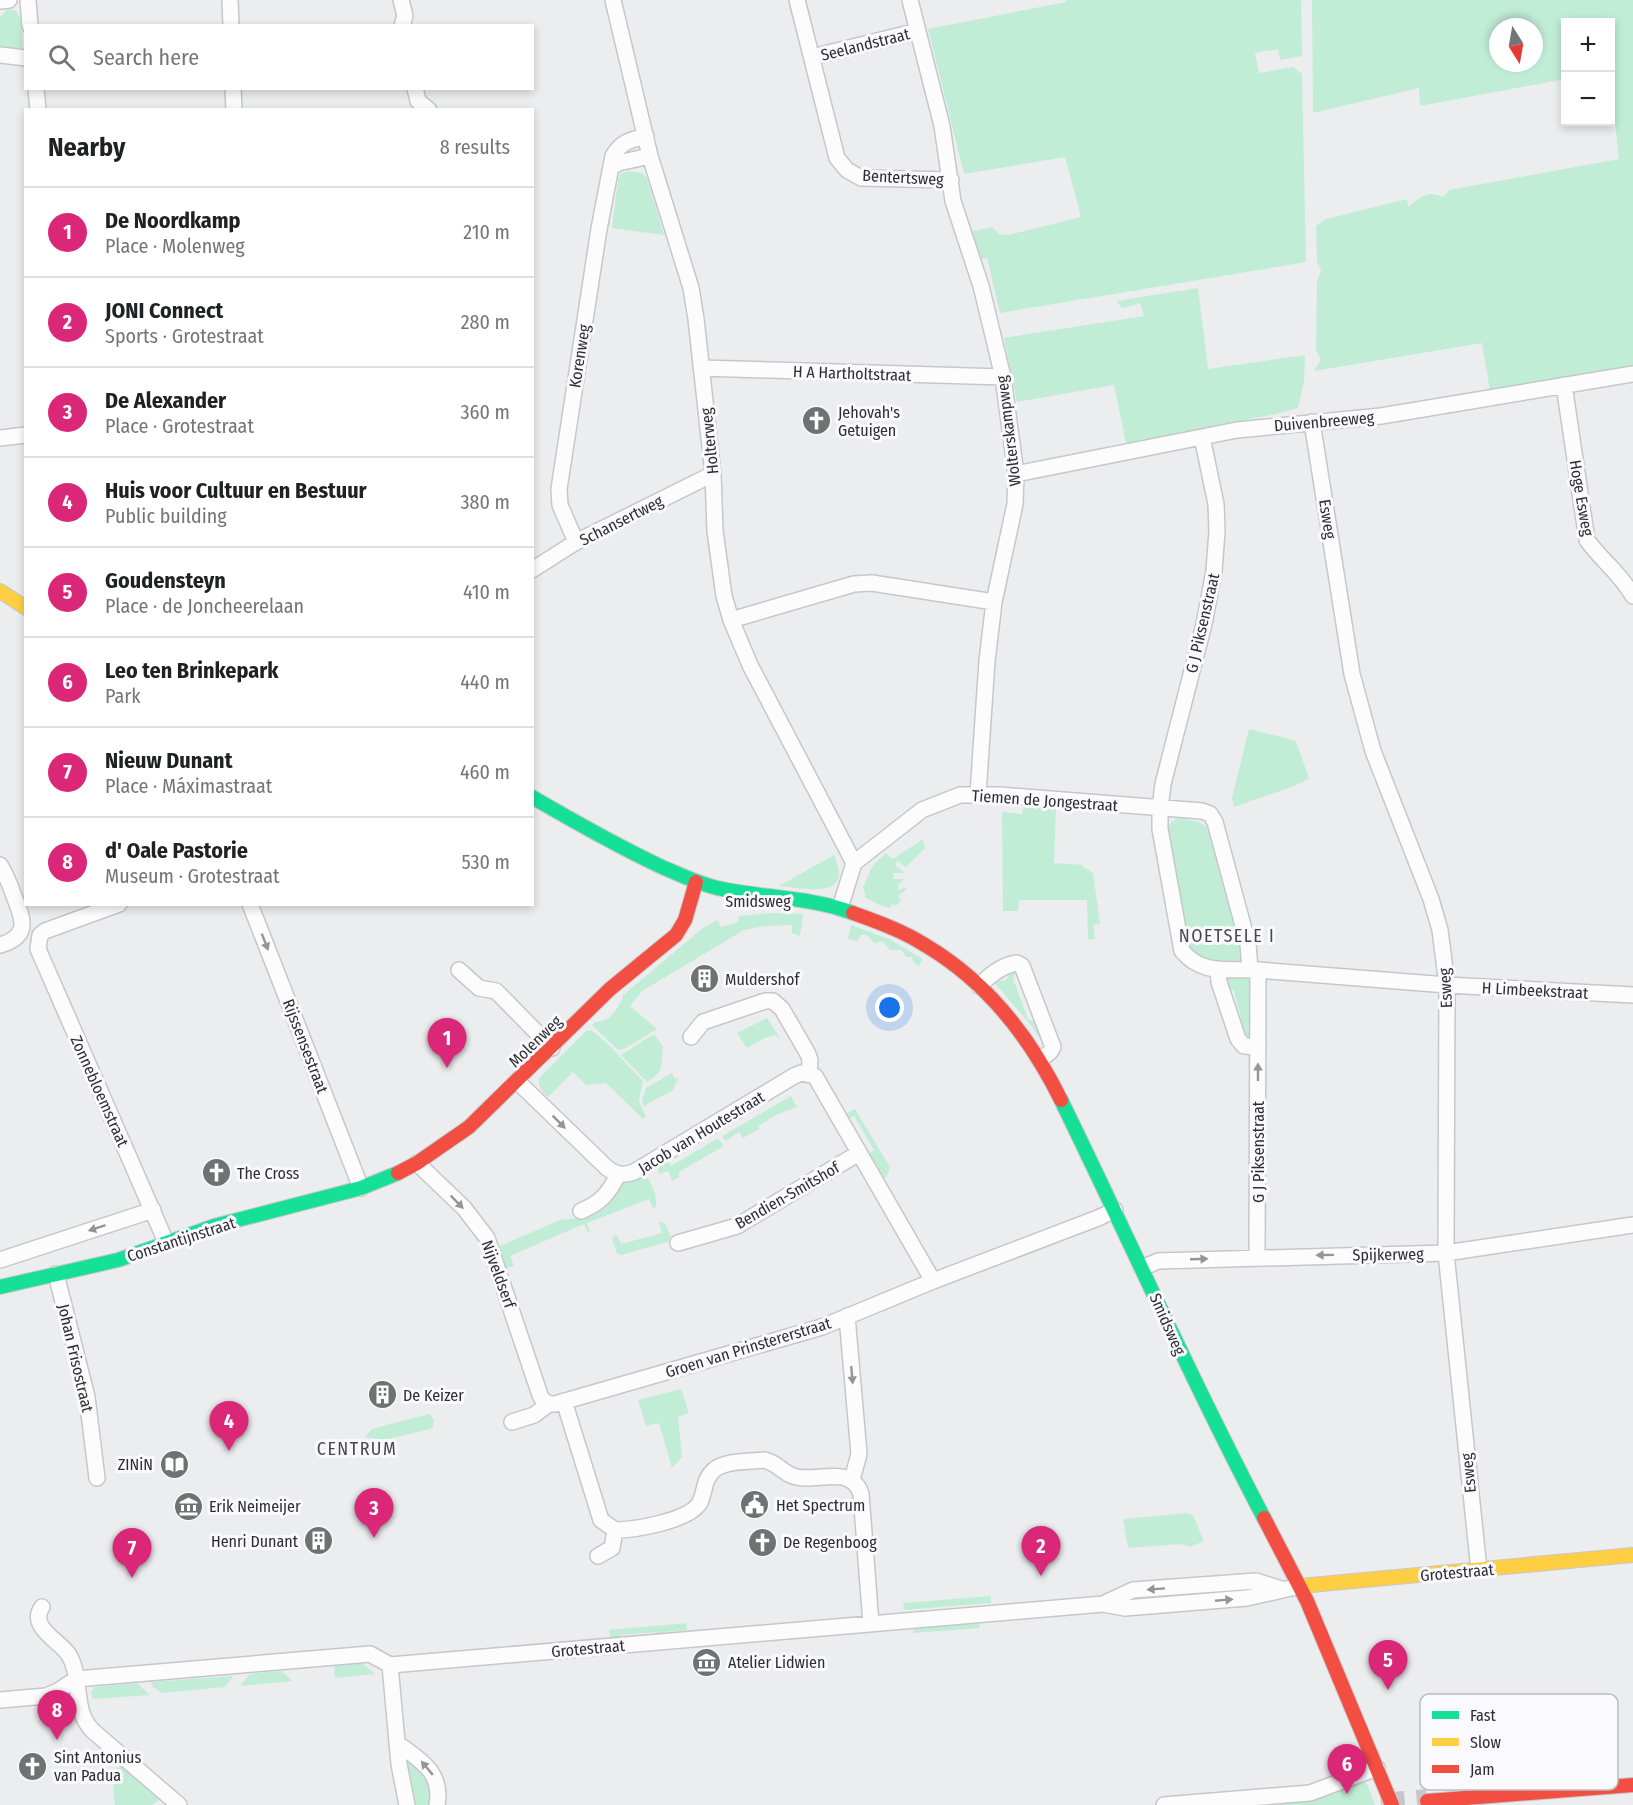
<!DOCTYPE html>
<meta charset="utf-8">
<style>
:root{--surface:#fff;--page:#f6f6f6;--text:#202124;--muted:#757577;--line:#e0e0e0;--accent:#db2777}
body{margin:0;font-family:"Fira Sans Condensed",sans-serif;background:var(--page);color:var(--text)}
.controls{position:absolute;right:18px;top:18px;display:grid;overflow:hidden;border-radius:0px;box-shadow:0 3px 9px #0003}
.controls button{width:54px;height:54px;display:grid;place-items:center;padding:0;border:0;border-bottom:2px solid var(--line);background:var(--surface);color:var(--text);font:30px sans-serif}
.compass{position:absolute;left:1489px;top:18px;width:54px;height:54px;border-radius:50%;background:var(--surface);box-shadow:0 3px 9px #0003;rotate:169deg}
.you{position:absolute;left:890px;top:1008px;width:21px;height:21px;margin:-15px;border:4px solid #fff;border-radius:50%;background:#1a73e8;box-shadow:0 0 0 9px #1a73e833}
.badge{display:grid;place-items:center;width:39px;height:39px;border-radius:50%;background:var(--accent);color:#fff;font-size:20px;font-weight:700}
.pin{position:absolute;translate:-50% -50px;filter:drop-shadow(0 2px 3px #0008)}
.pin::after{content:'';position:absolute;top:32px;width:21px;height:18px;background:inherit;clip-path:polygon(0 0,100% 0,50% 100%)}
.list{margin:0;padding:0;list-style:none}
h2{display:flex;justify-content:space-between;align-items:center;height:78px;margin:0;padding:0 24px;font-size:26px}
h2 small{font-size:20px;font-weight:400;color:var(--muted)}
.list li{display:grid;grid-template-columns:39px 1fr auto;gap:18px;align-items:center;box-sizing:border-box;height:90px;padding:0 24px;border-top:2px solid var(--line)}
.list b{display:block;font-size:22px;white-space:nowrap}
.list p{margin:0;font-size:20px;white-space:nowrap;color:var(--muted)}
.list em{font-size:20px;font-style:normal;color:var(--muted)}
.icon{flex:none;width:33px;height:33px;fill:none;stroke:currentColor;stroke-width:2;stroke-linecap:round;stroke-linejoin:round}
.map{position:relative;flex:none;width:1633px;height:1805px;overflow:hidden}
.search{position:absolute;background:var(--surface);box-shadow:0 3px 9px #0003;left:24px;top:24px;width:510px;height:66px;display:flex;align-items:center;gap:15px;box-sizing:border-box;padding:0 21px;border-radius:0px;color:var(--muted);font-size:22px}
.panel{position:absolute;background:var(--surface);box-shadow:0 3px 9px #0003;left:24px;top:108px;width:510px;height:798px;border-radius:0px}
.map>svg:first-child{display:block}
</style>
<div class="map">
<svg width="1633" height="1805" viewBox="0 0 1633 1805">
<rect width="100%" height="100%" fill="#ecedef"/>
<path fill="#c1edd7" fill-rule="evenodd" d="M1066,0H1301L1302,56L1280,60L1278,49L1255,53L1259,73L1293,67L1302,74L1306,262L1000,313L987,258L977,260L969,236L974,231L992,227L999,234L1008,235L1081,217L1065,157L964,174L928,29L1066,2Z
M1312,0H1633V367L1490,391L1482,343L1314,371L1321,360L1316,351L1317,281L1321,270L1317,262L1316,226L1326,219L1407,199L1408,207C1419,197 1430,190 1443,197L1449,190L1619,159L1611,88L1610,22H1566L1565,79L1420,106L1419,88L1313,113ZM1498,27H1534V63H1498Z
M7,9L16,11L21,18L23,54L0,52V17Z
M628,171L642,173L647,178L664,235L612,228L618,181L620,174Z
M1198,288L1208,369L1305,355L1304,382L1298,408L1276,414L1126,443L1114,385L1017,402L1004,338L1144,316L1140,303L1124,308L1119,305L1117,301Z
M1249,729L1296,741L1309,779L1294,786L1234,807L1232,798Z
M1024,805L1056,808L1054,863L1083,865V867L1093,873L1100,924L1093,925L1095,939H1088L1087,900H1019L1018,911H1003L1002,812L1022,814Z
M1178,818C1201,822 1207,821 1215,843L1243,957L1237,965L1203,962L1185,947L1167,831L1171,822Z
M923,839L925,848L906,867L898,861L895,865L905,873H893L894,879H904L898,885L899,890L905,887L907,889L898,896L901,900L896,906L893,904L889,908L878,904L866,898L863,887L873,865L886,853L893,859Z
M834,855C855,901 804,888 779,886Z
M774,913L803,914L800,936L792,933V925L766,926L744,930L642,991L630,1006L657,1029L626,1048L618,1050L592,1025C597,1020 599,1023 605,1020C614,1016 621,1004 623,995L703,928L717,920L721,927L738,922L739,916Z
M851,925L889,939L923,959L919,966L914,963L912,957H906L902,950H890L882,941L874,943L867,935H861L857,941L848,939Z
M1014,968L1020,975L1015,973L1013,979L1028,1019L1041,1025L1046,1047L1030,1024L992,980C1014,982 1002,980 1014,968Z
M1224,977L1248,979L1251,982L1253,1037H1245L1241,1031L1243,1027L1234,991L1228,988Z
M767,1018L780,1038L779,1039L776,1035L765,1038L747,1048L737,1033Z
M591,1030C610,1044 626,1064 643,1081L639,1101L646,1117L643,1119L606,1083L586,1085L573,1072L548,1097C542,1091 536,1086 540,1077L586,1031Z
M654,1034L663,1047C661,1066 664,1072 647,1082L621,1055Z
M672,1073L675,1079L678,1078L673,1090L644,1106L642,1100L646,1088Z
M791,1096L797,1107L778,1114L758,1126L759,1129L743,1138L739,1132L725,1141L722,1136Z
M855,1109L890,1167L887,1176L883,1178L875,1164L869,1162L865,1156L874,1150L854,1116L844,1121L845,1114Z
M718,1138L724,1146L679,1172V1177L672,1181L668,1171L659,1174L657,1166L665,1158L671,1166Z
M644,1174C651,1180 658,1198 656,1207L653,1208L649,1199L587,1223L590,1233H588L584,1224L510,1256L514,1266L506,1268L504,1267L499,1250L500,1246L560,1220L578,1218L600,1209L621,1181Z
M659,1222L665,1223L671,1237L668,1242L621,1255L617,1253L612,1239L614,1236L617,1235L621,1244L662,1233Z
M681,1389L689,1413L678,1417L682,1457L672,1468L659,1423L646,1426L638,1400Z
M429,1414L434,1420L433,1428L385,1440L365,1437L372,1429Z
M1187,1513L1193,1515L1204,1541L1190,1547L1180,1544L1128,1548L1123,1519Z
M991,1596V1603L904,1610L903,1603Z
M976,1622L979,1623L980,1628L913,1633V1630L916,1627Z
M686,1623L687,1630L663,1632V1636L656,1637V1632L620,1635V1640H611L609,1630Z
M359,1661L375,1674L335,1678L334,1663Z
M281,1671L293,1681L240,1686L250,1674Z
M232,1676V1678L225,1687L161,1693L152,1686L151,1682Z
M137,1683L150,1695L94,1699L92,1698L91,1692L95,1687Z
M404,1759C427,1761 431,1786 430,1805H411Z
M122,1765L163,1797L152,1805H115L113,1786L117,1769Z
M1356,1782L1357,1784L1363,1782L1367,1784L1375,1805H1214Z"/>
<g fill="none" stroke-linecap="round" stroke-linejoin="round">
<path stroke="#c6c7c9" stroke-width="24" stroke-dasharray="24 12" stroke-linecap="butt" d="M1381,1805L1427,1801"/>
<defs>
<path id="street" d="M28,0L30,26
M230,0L231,26
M401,0L405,16L402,26
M613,0L650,156L691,288L696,319L713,474L715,531L724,596L731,620L750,665L854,863
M797,0L837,158L847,170L861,178L951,180
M910,0L942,126L953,201L981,286L1003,377L1016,474L1015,504L994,602L987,661L978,794
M0,1L9,0
M0,55L26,58
M812,57L918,31
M36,88L38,110
M233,88L234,110
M415,88L418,101L429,110
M612,167L618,163L650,156
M701,368L1003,377
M1564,385L1587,540C1601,560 1621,574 1633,596
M1312,422L1352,674L1373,751L1431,899L1440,930L1447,985L1446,1253L1479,1570
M1202,437L1216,504L1217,531L1214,571L1204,624L1163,784L1160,808V829L1182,951C1203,976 1228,968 1258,970L1257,1257
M0,438L26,435
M1016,474L1237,430L1381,416L1633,374
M576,542L560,505L559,489L599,229L613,156C621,142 630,140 646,136
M532,570L576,542L713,474
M731,620L854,584L872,583L994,602
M0,865C6,874 10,885 14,896C23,919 31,936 0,945
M119,904L45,931L40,935L38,949L166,1242
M250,904L361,1188
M840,908L854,863L922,810L960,795H1000L1202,811L1210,814L1215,822L1248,944L1250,970
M1218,969L1219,982L1238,1039L1244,1046L1258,1047
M459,970L479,988L496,991L552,1048
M1258,970L1447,985L1633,995
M979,986C990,975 1002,965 1017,963L1022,966L1053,1047L1050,1052L1040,1060
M691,1037L703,1022L765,1001H773L782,1009L808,1054L810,1060L809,1073
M517,1081L607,1168C616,1175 624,1176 634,1172L794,1076L801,1073L815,1076L933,1281
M417,1163L464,1208L487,1238L540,1395L542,1399L549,1404
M581,1211C600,1203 609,1194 618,1174
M678,1243L737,1226L859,1153
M0,1260L153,1210
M1142,1268L1158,1261L1446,1253L1633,1225
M56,1274L87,1397L97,1478
M847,1316L859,1454L852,1480
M564,1401L601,1520L615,1530C635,1530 687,1521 699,1504C706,1492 702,1481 714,1470C725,1460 750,1462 764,1460C776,1462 782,1472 793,1476C814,1484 851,1463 861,1494L871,1624
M512,1422L534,1415L549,1404H555L822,1327L933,1281L1098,1218L1115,1210
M598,1556L612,1548L615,1530
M1103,1604L1133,1590L1256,1581L1281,1589
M42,1607C28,1627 60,1641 69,1655C83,1679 72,1711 93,1731L179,1805
M390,1665L399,1764L407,1805
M0,1700L46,1696L58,1691L76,1679L370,1654L390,1665L1103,1604L1125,1608L1247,1598L1300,1586
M397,1743C420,1760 443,1772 437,1805
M1164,1805L1310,1793L1377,1768"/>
<path id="fast" d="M532,797C575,822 617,846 662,867C681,875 701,885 722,889C765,898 811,897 853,913
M1061,1100C1129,1239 1192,1381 1264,1518
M0,1287L118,1260L214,1226L361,1188L398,1173"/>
<path id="slow" d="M0,591L26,608
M1300,1586L1633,1555"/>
<path id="jam" d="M853,913C878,922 903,931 925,945C986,981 1030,1037 1061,1100
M398,1173L417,1163L469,1127L610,989L676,935L685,920L696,882
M1264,1518L1307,1601L1392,1805
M1427,1801L1633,1785"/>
</defs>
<use href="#street" stroke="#c7c7c9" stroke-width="18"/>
<use href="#fast" stroke="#c7c7c9" stroke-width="16"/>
<use href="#slow" stroke="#c7c7c9" stroke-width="16"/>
<use href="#jam" stroke="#c7c7c9" stroke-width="16"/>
<use href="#street" stroke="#fcfcfd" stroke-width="15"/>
<use href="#fast" stroke="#16e098" stroke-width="14"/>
<use href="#slow" stroke="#ffcf43" stroke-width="14"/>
<use href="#jam" stroke="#f24e42" stroke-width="14"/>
</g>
<defs><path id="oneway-solid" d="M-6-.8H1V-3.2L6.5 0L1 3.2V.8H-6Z" transform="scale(1.5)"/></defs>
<g fill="#959596">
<use href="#oneway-solid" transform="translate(265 942) rotate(69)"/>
<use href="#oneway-solid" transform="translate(1258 1072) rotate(-90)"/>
<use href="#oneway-solid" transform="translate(559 1122) rotate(45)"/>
<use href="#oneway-solid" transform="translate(457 1202) rotate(45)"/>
<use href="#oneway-solid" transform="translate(97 1228) rotate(162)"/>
<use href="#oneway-solid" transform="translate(1325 1255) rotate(179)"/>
<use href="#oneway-solid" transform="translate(1199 1259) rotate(-2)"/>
<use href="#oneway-solid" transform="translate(852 1375) rotate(85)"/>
<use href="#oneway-solid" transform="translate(1156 1589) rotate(176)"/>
<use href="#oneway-solid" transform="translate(1224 1600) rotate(-5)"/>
<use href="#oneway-solid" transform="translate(427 1768) rotate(-130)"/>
</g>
<defs>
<symbol id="church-disc" viewBox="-11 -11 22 22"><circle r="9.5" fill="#707173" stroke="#f9f9fe"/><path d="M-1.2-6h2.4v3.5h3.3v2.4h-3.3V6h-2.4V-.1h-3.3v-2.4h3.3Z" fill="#fff"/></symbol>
<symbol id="building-disc" viewBox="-11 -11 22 22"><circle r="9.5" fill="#707173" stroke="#f9f9fe"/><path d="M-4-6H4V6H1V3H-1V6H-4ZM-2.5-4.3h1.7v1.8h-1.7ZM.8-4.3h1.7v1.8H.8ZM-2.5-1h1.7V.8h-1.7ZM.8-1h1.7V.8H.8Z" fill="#fff"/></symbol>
<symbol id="library-disc" viewBox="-11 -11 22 22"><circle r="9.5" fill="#707173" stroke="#f9f9fe"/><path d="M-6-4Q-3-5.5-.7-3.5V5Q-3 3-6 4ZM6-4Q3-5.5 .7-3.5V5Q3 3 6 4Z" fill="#fff"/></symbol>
<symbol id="civic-disc" viewBox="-11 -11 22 22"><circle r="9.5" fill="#707173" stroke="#f9f9fe"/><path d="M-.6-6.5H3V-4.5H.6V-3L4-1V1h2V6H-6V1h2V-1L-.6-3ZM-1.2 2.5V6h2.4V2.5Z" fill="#fff"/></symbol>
<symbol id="museum-disc" viewBox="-11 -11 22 22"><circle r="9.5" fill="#707173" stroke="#f9f9fe"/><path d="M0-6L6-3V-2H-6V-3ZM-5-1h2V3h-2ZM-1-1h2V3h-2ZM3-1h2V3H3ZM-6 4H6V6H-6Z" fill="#fff"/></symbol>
</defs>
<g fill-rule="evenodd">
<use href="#church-disc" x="800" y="404" width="33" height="33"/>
<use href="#building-disc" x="688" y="962" width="33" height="33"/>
<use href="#church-disc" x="200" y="1156" width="33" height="33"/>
<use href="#building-disc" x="366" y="1378" width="33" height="33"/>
<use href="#library-disc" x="158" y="1448" width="33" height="33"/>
<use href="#civic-disc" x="738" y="1488" width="33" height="33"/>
<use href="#museum-disc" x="172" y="1490" width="33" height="33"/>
<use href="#building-disc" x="302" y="1524" width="33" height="33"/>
<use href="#church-disc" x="746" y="1526" width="33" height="33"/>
<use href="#museum-disc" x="690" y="1646" width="33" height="33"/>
<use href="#church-disc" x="16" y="1750" width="33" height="33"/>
</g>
<g text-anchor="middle" stroke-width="6" stroke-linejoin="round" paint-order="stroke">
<g font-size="16" fill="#2e2e30" stroke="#f9f9fe">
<text transform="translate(865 44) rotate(-14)" y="6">Seelandstraat</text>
<text transform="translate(903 177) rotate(3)" y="6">Bentertsweg</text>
<text transform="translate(579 356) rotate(-81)" y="6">Korenweg</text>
<text transform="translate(852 373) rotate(2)" y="6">H A Hartholtstraat</text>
<text transform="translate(1324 421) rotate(-5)" y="6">Duivenbreeweg</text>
<text transform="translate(1008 431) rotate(-97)" y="6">Wolterskampweg</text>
<text transform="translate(709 441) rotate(-96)" y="6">Holterweg</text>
<text transform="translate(1582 498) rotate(80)" y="6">Hoge Esweg</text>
<text transform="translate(1328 519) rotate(81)" y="6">Esweg</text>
<text transform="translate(621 520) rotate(-27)" y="6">Schansertweg</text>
<text transform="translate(1202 623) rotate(-77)" y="6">G J Piksenstraat</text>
<text transform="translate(1045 800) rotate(4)" y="6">Tiemen de Jongestraat</text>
<text x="758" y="907">Smidsweg</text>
<text transform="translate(1445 988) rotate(-93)" y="6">Esweg</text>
<text transform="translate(1535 990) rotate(3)" y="6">H Limbeekstraat</text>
<text transform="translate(535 1041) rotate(-44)" y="6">Molenweg</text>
<text transform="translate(306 1046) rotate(69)" y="6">Rijssensestraat</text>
<text transform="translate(100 1091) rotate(66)" y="6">Zonnebloemstraat</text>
<text transform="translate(701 1132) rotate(-31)" y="6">Jacob van Houtestraat</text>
<text transform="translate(1258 1152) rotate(-90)" y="6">G J Piksenstraat</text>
<text transform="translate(787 1195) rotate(-30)" y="6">Bendien-Smitshof</text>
<text transform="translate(181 1239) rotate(-18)" y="6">Constantijnstraat</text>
<text transform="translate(1388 1254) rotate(-1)" y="6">Spijkerweg</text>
<text transform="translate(499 1274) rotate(70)" y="6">Nijveldserf</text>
<text transform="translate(1168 1324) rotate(66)" y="6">Smidsweg</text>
<text transform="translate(748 1347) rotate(-17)" y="6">Groen van Prinstererstraat</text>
<text transform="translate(76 1358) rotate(77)" y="6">Johan Frisostraat</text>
<text transform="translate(1468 1473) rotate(-96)" y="6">Esweg</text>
<text transform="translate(1457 1572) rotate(-5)" y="6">Grotestraat</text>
<text transform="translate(588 1648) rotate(-5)" y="6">Grotestraat</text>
</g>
<g font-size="16" fill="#2e2e30" stroke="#f9f9fe" text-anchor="start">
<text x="838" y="418">Jehovah's<tspan x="838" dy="18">Getuigen</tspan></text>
<text x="725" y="985">Muldershof</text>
<text x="237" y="1179">The Cross</text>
<text x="403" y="1401">De Keizer</text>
<text x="153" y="1470" text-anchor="end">ZINiN</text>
<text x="776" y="1511">Het Spectrum</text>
<text x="209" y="1512">Erik Neimeijer</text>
<text x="298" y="1547" text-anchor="end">Henri Dunant</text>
<text x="783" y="1548">De Regenboog</text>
<text x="728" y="1668">Atelier Lidwien</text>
<text x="54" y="1763">Sint Antonius<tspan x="54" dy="18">van Padua</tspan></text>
</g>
<g font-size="18" letter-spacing="1.5" fill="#49494d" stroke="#f9f9fe">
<text x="1227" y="942">NOETSELE I</text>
<text x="357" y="1455">CENTRUM</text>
</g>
</g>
<rect x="1420" y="1694" width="198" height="96" rx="9" fill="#f9f9fe" stroke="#bcbcc0" stroke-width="1.5"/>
<rect x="1432" y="1711" width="27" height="8" fill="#16e098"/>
<rect x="1432" y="1738" width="27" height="8" fill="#ffcf43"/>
<rect x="1432" y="1765" width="27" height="8" fill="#f24e42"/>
<g font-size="16" fill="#2e2e30">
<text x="1470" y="1721">Fast</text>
<text x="1470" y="1748">Slow</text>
<text x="1470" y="1775">Jam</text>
</g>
</svg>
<div class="controls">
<button>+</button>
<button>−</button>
</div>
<svg class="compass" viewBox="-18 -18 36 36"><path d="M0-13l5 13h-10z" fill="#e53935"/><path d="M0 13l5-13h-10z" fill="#757577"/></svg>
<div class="you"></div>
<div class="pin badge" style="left:447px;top:1068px">1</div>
<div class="pin badge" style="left:1041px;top:1576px">2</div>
<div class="pin badge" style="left:374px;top:1538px">3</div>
<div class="pin badge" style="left:229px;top:1451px">4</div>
<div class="pin badge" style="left:1388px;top:1690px">5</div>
<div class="pin badge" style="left:1347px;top:1794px">6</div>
<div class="pin badge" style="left:132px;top:1578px">7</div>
<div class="pin badge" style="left:57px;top:1740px">8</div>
<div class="search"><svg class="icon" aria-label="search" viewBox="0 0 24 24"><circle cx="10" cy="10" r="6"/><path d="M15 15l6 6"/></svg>Search here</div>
<section class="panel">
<h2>Nearby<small>8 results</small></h2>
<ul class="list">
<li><span class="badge">1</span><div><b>De Noordkamp</b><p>Place · Molenweg</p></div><em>210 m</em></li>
<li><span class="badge">2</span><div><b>JONI Connect</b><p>Sports · Grotestraat</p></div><em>280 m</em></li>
<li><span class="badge">3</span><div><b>De Alexander</b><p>Place · Grotestraat</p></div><em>360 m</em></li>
<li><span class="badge">4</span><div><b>Huis voor Cultuur en Bestuur</b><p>Public building</p></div><em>380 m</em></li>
<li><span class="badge">5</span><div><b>Goudensteyn</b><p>Place · de Joncheerelaan</p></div><em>410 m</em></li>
<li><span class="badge">6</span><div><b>Leo ten Brinkepark</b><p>Park</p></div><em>440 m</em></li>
<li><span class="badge">7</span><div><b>Nieuw Dunant</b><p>Place · Máximastraat</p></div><em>460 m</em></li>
<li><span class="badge">8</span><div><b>d' Oale Pastorie</b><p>Museum · Grotestraat</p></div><em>530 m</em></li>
</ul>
</section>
</div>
